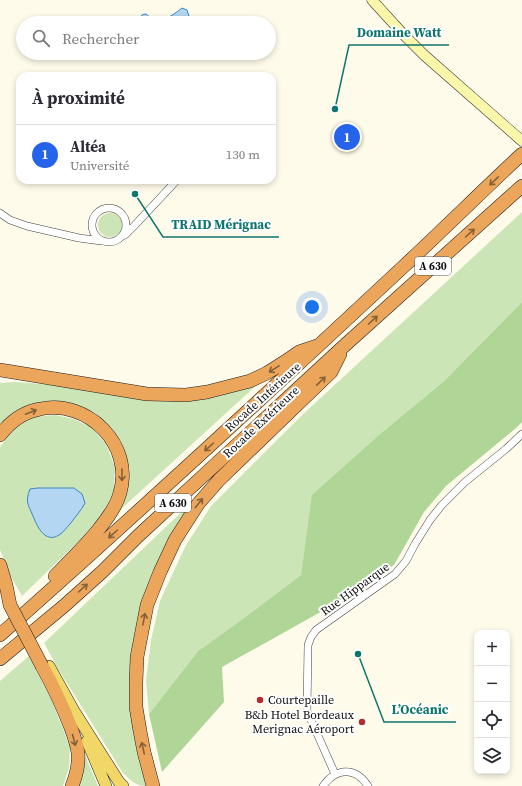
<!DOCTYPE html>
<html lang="fr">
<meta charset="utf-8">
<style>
:root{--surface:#fff;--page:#f2f2f3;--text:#2b2b33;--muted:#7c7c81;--line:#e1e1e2;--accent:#2563eb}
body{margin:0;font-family:"Source Serif 4",serif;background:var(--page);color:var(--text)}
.controls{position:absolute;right:12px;bottom:12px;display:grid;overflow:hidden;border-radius:8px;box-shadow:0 2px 6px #0003}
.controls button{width:36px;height:36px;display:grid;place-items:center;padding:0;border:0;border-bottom:1px solid var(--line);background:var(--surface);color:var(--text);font:20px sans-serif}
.you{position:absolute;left:312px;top:307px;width:14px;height:14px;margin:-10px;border:3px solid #fff;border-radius:50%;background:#1a73e8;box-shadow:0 0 0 6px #1a73e833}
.badge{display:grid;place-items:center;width:26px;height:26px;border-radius:50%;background:var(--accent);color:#fff;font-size:13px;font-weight:700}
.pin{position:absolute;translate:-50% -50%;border:2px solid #fff;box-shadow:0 1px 4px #0006}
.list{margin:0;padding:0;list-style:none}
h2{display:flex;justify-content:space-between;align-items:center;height:52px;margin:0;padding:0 16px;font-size:17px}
h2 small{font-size:13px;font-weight:400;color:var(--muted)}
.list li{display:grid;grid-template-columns:26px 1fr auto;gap:12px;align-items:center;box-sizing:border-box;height:60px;padding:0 16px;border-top:1px solid var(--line)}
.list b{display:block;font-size:15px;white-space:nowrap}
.list p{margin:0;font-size:13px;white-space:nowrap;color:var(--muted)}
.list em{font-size:13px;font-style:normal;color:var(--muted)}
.icon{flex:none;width:22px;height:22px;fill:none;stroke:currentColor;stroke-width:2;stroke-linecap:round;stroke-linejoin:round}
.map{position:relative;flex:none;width:522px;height:786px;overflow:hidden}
.search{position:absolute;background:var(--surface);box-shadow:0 2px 6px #0003;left:16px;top:16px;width:260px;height:44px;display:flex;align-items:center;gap:10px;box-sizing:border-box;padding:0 14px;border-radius:22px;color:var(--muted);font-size:15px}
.panel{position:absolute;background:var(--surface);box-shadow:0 2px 6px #0003;left:16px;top:72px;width:260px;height:112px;border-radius:12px}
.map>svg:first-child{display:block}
</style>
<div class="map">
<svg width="522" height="786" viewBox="0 0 522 786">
<rect width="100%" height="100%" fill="#fefbeb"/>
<path fill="#cce5b7" d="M522,212V302L443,382L380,434L313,495L301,575L240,621L198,651L149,714L146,680L151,640L160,601L185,547L211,506L301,416Z
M98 225a12 12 0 1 1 24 0a12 12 0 1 1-24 0Z
M16,382L53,385L138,398L260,382L120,510L127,491L130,469L124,448L112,428L94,412L72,403L50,401L28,405L10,415L0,424V383Z
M55,415L74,419L91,427L106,444L115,467L114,491L102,515L78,542L22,596L10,575L0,550V447L13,429L34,417Z
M190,504L150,583L137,623L133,643L130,664L129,705L137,750L146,786C136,786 130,780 123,773L57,667L44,643Z
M29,656L52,701L70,747L69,768L63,786H0V681Z
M84,753L98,786H79Z"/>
<path fill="#afd597" d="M522,302V422L516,428L446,486L424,512L394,565L333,605L222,667L224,702L162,772L149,714L198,651L240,621L301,575L312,495L380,434L443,382Z"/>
<path fill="#b3d6f2" stroke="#3e87c4" d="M182,8L187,10L190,19V23H150L145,21L136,23C139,19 140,14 146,14C150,17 153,21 158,21C165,21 177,12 182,8Z
M38,488H74L82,494L85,503C81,511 75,517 70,524C67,527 63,533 59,535C45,544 37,526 33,516C28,504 25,502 30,489Z"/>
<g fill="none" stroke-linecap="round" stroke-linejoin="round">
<defs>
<path id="street" d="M92 225a17 17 0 1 1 34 0a17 17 0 1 1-34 0Z
M0,213L10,220L27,226L79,238L101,241
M125,235L134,226L177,180
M335,774L307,711L308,645L311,637L316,630L395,574L406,561L415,544L430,520L441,506L465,482L506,449L522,434
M323,786C336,768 355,766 368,786"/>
<path id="secondary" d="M372,0L404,35L424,55L522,141"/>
<path id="primary" d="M49,666L74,711L119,782L123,786
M87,741L106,786"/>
<path id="highway" d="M0,370L147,394L186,395L207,392L250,381L267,373L286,361L299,352L317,346
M0,435C10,422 23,412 40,409C88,399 134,445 120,493C113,520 74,556 55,576
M0,565L6,585
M0,635C136,515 270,391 403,267C443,230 482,191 522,154
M0,659L64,606L102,572L138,536L344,346L522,186
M42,666C53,686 63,707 71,728C74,736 77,744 78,753C79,764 76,776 72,786
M153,786L144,752L140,731L136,707V683L137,657L147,605L160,572L175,540L198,504L219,480L331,372L340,354"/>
</defs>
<use href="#street" stroke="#3e3e3e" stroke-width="8"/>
<use href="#secondary" stroke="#2d2d2d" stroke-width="11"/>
<use href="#primary" stroke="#1c1c1c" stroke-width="12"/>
<use href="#highway" stroke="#1c1c1c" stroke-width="14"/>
<use href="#street" stroke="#fff" stroke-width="7"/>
<use href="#secondary" stroke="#faf6aa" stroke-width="10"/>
<use href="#primary" stroke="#f0d768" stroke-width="11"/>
<use href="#highway" stroke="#eba65b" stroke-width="13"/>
<defs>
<path id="highway-bridge" d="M6,585L10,605L42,666"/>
</defs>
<use href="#highway-bridge" stroke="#1c1c1c" stroke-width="14" stroke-linecap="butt"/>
<use href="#highway-bridge" stroke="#eba65b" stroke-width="13"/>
</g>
<defs><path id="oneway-shaft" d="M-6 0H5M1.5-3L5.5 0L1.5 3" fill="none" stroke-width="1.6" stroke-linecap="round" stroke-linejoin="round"/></defs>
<g stroke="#866037">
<use href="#oneway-shaft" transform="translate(494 181) rotate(136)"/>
<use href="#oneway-shaft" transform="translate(470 233) rotate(-42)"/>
<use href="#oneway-shaft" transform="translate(373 320) rotate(-42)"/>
<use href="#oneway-shaft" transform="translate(274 369) rotate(148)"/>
<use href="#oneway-shaft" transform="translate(321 381) rotate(-44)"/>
<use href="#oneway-shaft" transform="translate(31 412) rotate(-21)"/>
<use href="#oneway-shaft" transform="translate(209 447) rotate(138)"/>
<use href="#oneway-shaft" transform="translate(122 475) rotate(90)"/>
<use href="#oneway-shaft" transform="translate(199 503) rotate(-51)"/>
<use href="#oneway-shaft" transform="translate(113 534) rotate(138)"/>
<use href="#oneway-shaft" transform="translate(83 588) rotate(-42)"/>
<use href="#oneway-shaft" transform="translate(144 619) rotate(-79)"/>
<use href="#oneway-shaft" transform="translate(74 740) rotate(75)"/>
<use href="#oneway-shaft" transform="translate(143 748) rotate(-102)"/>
</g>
<g fill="#b22e2d" stroke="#fff" stroke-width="1.5">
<circle cx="260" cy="700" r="4"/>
<circle cx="362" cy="722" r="4"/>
</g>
<g text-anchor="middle" stroke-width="4" stroke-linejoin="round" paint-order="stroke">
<g fill="#fff" stroke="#545454" stroke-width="1">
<rect x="415" y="257" width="36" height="18" rx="3"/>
<rect x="155" y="494" width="36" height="18" rx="3"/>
</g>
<g font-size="11" font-weight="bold" fill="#0b0b0b">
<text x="433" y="270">A 630</text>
<text x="173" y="507">A 630</text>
</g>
<g font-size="12" fill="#0b0b0b" stroke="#fff">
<text transform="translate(263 397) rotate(-42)" y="4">Rocade Intérieure</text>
<text transform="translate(261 422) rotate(-43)" y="4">Rocade Extérieure</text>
<text transform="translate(355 589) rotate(-36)" y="4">Rue Hipparque</text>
</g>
<g font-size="12" fill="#0b0b0b" stroke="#fff" text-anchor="start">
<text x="268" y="704">Courtepaille</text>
<text x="354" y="719" text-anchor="end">B&amp;b Hotel Bordeaux<tspan x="354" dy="14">Merignac Aéroport</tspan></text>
</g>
</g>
<path fill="none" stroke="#0f766e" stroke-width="1.5" d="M335 109L349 45H449M135 194L163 237H279M358 654L384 722H456"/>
<g fill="#0f766e" stroke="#fff" stroke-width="1.5">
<circle cx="335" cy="109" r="4"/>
<circle cx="135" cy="194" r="4"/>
<circle cx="358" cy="654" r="4"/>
</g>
<g font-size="13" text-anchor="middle" font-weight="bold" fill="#0f766e" stroke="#fff" stroke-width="4" stroke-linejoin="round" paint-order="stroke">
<text x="399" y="37">Domaine Watt</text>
<text x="221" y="229">TRAID Mérignac</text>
<text x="420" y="714">L’Océanic</text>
</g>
</svg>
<div class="controls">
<button>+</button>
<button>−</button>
<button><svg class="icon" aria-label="locate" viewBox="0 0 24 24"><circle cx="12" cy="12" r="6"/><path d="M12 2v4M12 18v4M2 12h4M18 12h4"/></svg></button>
<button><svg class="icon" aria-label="layers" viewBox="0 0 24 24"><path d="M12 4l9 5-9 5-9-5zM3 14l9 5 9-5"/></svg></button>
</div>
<div class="you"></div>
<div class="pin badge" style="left:347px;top:137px">1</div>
<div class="search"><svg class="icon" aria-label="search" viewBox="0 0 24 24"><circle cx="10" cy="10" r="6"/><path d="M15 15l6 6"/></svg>Rechercher</div>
<section class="panel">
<h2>À proximité<small></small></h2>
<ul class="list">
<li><span class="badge">1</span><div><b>Altéa</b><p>Université</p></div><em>130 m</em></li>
</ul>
</section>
</div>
